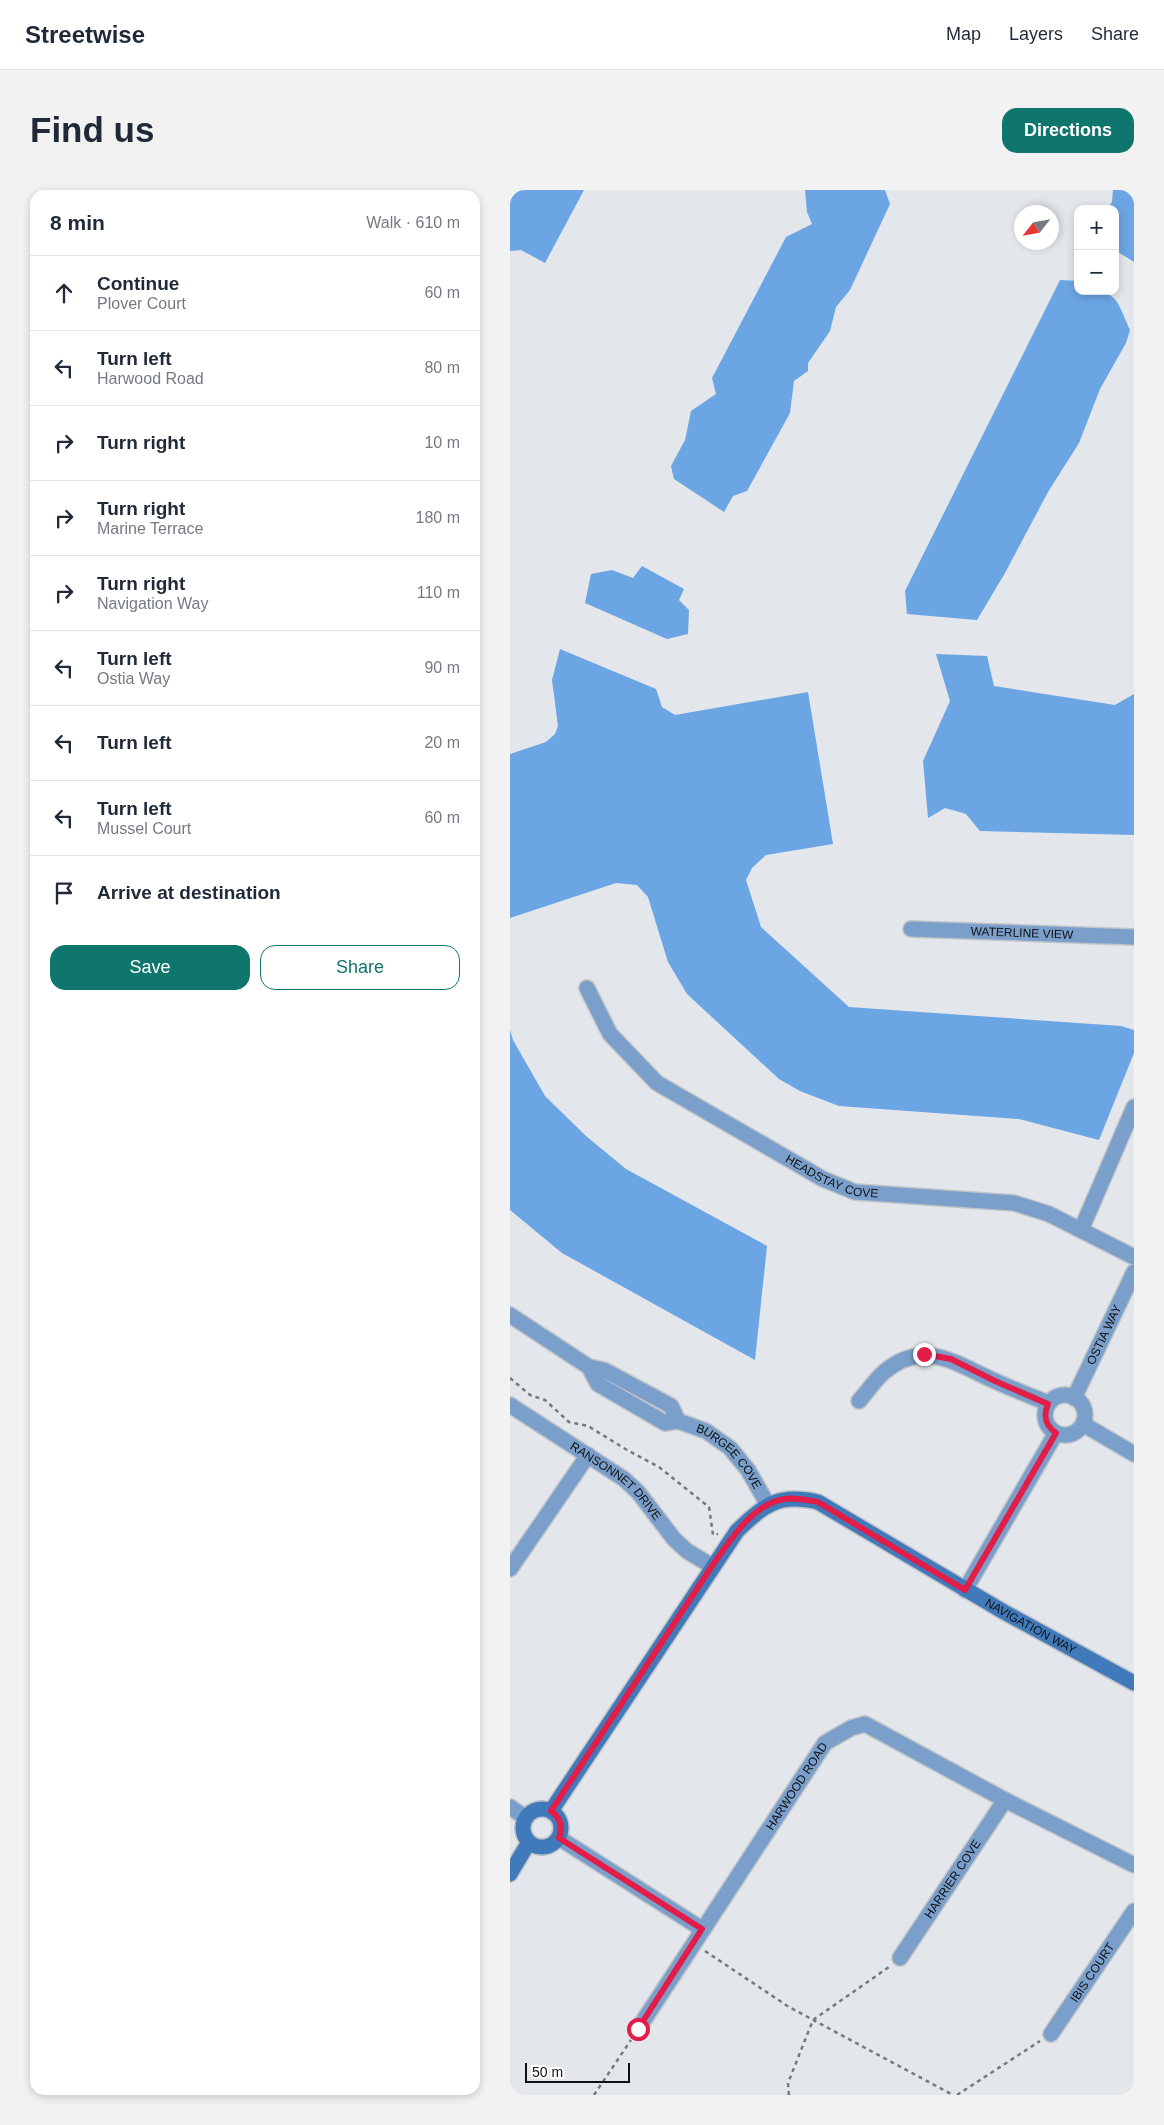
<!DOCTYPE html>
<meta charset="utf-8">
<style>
:root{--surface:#fff;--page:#f2f2f3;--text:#1f2937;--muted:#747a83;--line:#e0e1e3;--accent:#0f766e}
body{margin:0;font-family:Helvetica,sans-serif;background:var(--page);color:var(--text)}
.controls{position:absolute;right:15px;top:15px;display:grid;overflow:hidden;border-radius:10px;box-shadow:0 2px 8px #0003}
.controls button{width:45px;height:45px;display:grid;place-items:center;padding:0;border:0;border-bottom:1px solid var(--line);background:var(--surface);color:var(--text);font:25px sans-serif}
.compass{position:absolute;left:504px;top:15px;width:45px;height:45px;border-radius:50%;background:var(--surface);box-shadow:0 2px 8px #0003;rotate:239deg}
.scale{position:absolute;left:15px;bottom:12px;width:105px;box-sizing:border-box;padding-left:5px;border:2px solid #101112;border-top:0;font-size:14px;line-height:18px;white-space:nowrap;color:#101112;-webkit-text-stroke:4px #fff;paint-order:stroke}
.stop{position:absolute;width:15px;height:15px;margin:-11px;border:4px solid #e11d48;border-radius:50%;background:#fff}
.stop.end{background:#e11d48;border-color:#fff;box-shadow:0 1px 5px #0008}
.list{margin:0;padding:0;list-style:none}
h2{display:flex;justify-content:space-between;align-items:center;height:65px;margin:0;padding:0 20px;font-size:21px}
h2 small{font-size:16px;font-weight:400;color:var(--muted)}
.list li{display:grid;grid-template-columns:32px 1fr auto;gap:15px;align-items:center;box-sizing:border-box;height:75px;padding:0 20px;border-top:1px solid var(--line)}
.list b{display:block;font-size:19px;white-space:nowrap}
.list p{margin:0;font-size:16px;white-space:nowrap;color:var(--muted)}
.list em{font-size:16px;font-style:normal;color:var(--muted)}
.actions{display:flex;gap:10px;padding:15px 20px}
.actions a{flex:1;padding:11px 0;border:1px solid var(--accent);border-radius:15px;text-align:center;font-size:18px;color:var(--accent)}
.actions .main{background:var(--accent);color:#fff}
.icon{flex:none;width:28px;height:28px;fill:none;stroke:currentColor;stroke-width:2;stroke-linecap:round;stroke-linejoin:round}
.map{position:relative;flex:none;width:624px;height:1905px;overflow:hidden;border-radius:15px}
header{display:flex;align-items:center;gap:30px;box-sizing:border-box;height:70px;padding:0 25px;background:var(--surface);border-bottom:1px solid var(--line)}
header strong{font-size:24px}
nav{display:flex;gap:28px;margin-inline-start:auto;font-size:18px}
.intro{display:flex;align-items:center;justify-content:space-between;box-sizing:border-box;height:120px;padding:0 30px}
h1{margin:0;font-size:35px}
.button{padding:12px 22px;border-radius:15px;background:var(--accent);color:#fff;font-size:18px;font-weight:700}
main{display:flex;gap:30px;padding:0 30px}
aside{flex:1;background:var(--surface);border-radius:15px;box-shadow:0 2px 8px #0003}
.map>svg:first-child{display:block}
</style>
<header>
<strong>Streetwise</strong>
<nav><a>Map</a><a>Layers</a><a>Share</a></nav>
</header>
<div class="intro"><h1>Find us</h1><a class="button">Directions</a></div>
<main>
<aside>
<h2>8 min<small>Walk · 610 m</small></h2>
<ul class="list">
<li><svg class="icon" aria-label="ahead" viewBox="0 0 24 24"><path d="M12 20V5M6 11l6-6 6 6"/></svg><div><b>Continue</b><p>Plover Court</p></div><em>60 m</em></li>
<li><svg class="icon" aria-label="left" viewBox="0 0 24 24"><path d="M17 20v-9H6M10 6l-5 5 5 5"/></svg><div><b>Turn left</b><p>Harwood Road</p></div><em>80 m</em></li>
<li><svg class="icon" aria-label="right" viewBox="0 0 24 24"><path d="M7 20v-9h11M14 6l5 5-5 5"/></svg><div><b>Turn right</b></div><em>10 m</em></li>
<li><svg class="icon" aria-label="right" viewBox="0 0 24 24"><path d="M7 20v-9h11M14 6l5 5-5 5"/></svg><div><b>Turn right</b><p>Marine Terrace</p></div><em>180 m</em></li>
<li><svg class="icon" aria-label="right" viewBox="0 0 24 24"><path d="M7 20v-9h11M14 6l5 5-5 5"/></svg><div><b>Turn right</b><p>Navigation Way</p></div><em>110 m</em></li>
<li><svg class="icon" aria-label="left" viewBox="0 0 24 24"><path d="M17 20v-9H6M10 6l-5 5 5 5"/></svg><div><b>Turn left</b><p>Ostia Way</p></div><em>90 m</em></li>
<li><svg class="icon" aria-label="left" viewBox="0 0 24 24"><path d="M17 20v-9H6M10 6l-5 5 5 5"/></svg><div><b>Turn left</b></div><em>20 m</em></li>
<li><svg class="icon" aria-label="left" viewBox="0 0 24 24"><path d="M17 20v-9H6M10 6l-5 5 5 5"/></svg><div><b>Turn left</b><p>Mussel Court</p></div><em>60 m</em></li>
<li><svg class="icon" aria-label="arrive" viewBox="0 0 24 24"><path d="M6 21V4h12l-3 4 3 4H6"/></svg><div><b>Arrive at destination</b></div></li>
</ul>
<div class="actions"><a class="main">Save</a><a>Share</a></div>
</aside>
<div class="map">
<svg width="624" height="1905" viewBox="0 0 624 1905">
<rect width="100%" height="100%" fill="#e3e6eb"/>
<path fill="#6ca5e4" d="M0,0H74L35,73L11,60L0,61Z
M295,0H375L380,14L340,100L326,117L320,141L298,173V181L284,191L280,223L237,301L223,306L214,322L164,289L161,276L175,250L181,221L206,204L202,188L276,47L302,34L297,22Z
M603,0H624V72L605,60V19H597L602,12Z
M550,90L568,91V101C607,101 605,105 620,140L616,153L590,199L569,253L538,302L495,383L467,430L397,424L395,401Z
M132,376L174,399L169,410L179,420L178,444L157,449L75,413L81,384L102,380L123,388Z
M50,459L146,499L152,517L165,525L298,502L323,654L256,665L242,678L236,690L251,737L339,817L611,836L624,840V863L589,950L509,929L329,916L290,901L269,889L177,804L158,772L138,707L127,695L106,693L0,728V564L36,552L45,544L48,536L42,490Z
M426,464L477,466L484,496L605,515L624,504V645L470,641L456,624L435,618L418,628L413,571L440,511Z
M0,840L3,850L35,906L76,946L116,979L257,1056L245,1170L52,1063L0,1020Z"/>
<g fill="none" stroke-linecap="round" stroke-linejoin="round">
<defs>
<g id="street">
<path id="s1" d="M401,739L624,747"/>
<path id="s2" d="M77,798L100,844L147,893L313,989L345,1002L504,1013L539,1024L624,1067"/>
<path d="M571,1040L624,917"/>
<path d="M0,1125L79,1177L94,1180L161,1216L168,1231"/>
<path id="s3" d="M79,1177L88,1194L155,1233L168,1231L196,1241L220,1258L238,1280L258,1315"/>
<circle cx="555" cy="1225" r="20"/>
<path id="s4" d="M564,1208L624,1082"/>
<path d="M349,1211C357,1202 365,1190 374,1182C414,1148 446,1174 485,1191C502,1199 521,1206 538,1213"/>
<path id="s5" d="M0,1215L114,1289L128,1302L164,1349L177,1361L202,1376"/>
<path d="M573,1234L624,1264"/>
<path d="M0,1379L78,1265"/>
<path d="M455,1400L546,1243"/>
<path d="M0,1617L16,1628"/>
<path d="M49,1648L192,1739"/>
<path id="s6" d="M390,1768L495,1610"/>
<path id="s7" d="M128,1839L315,1553L341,1538L355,1534L495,1610L624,1675"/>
<path id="s8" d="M541,1844L624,1721"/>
</g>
<g id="secondary">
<circle cx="32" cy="1638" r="19"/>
<path id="s9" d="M41,1621L227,1341C255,1314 269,1303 308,1312L494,1422L624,1493"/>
<path d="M0,1684L19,1652"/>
</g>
</defs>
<use href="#street" stroke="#c1c4c8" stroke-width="18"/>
<use href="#secondary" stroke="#c1c4c8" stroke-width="18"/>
<path stroke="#76787b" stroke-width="2.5" stroke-dasharray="4 4" stroke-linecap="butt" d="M0,1188L20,1205L35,1210L59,1232L78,1236L117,1260L149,1277L199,1317L203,1345L208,1344
M195,1761L279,1817L443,1905
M84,1905L121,1850
M279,1905L278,1893L303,1830L379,1777
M447,1905L530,1851"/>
<use href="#street" stroke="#799fca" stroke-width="15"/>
<use href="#secondary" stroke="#407aba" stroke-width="15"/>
</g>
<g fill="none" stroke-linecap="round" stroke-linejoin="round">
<path stroke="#e11d48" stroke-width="6" d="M128,1839L192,1739L49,1648C53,1637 51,1628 41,1621L202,1376C219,1352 242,1314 274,1309C285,1307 297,1310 308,1312L455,1400L546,1243C535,1235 533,1226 538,1214L485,1191L441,1169L414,1164"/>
</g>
<g text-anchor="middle" stroke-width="4" stroke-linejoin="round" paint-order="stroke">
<g font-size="12" fill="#101112" stroke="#fff">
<text dy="4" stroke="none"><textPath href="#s1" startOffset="111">WATERLINE VIEW</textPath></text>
<text dy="4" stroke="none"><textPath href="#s2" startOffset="319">HEADSTAY COVE</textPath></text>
<text dy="4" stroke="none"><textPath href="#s4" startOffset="70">OSTIA WAY</textPath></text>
<text dy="4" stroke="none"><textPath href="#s3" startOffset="174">BURGEE COVE</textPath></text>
<text dy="4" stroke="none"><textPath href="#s5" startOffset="131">RANSONNET DRIVE</textPath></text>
<text dy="4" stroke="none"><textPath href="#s9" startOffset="674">NAVIGATION WAY</textPath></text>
<text dy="4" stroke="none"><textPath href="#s7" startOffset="290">HARWOOD ROAD</textPath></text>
<text dy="4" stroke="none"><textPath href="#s6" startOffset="95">HARRIER COVE</textPath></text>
<text dy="4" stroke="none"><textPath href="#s8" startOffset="74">IBIS COURT</textPath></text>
</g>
</g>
</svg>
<div class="controls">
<button>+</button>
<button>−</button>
</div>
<svg class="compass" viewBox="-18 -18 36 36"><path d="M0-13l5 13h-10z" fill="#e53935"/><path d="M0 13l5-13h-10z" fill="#747a83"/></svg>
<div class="scale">50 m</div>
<div class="stop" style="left:128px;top:1839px"></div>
<div class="stop end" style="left:414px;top:1164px"></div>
</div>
</main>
